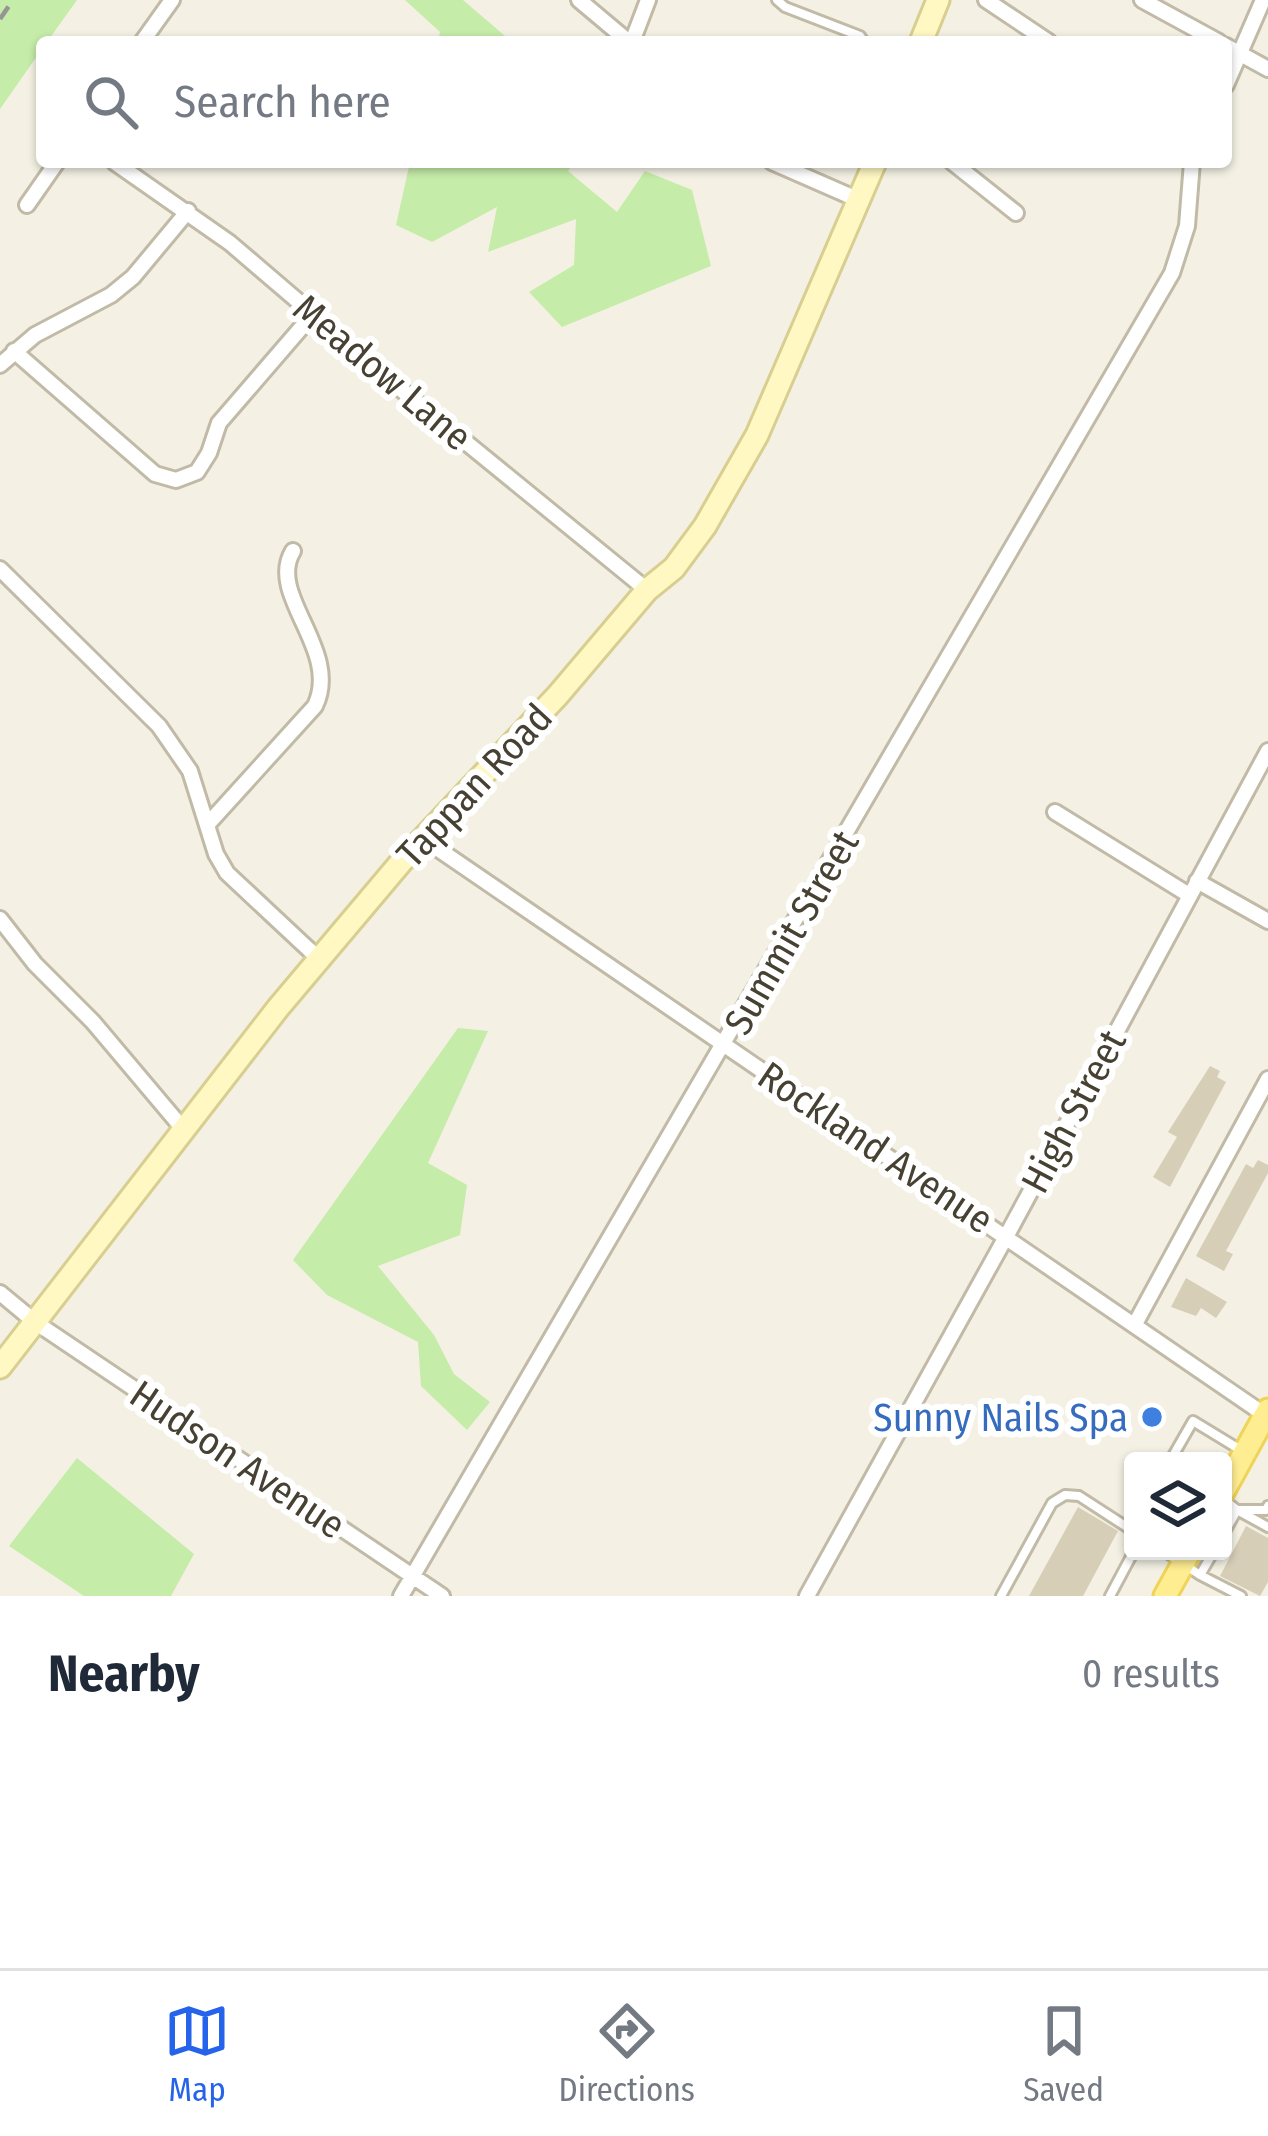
<!DOCTYPE html>
<style>
:root{--surface:#fff;--page:#f2f2f3;--text:#1f2937;--muted:#747a83;--line:#e0e1e3;--accent:#2563eb}
body{margin:0;font-family:"Fira Sans Condensed",sans-serif;background:var(--page);color:var(--text)}
.controls{position:absolute;right:36px;bottom:36px;display:grid;overflow:hidden;border-radius:12px;box-shadow:0 3px 9px #0004}
.controls button{width:108px;height:108px;display:grid;place-items:center;padding:0;border:0;border-bottom:3px solid var(--line);background:var(--surface);color:var(--text);font:60px sans-serif}
.list{margin:0;padding:0;list-style:none}
h2{display:flex;justify-content:space-between;align-items:center;height:156px;margin:0;padding:0 48px;font-size:51px}
h2 small{font-size:39px;font-weight:400;color:var(--muted)}
.icon{flex:none;width:66px;height:66px;fill:none;stroke:currentColor;stroke-width:2;stroke-linecap:round;stroke-linejoin:round}
.map{position:relative;flex:none;width:1268px;height:1596px;overflow:hidden}
.search{position:absolute;background:var(--surface);box-shadow:0 3px 9px #0004;left:36px;right:36px;top:36px;height:132px;display:flex;align-items:center;gap:30px;box-sizing:border-box;padding:0 42px;border-radius:12px;color:var(--muted);font-size:45px}
.sheet{height:372px;background:var(--surface)}
nav{display:flex;justify-content:space-around;align-items:center;box-sizing:border-box;height:168px;border-top:3px solid var(--line);background:var(--surface);font-size:33px;color:var(--muted)}
nav a{display:grid;justify-items:center;gap:6px}
nav .on{color:var(--accent)}
.map>svg:first-child{display:block}
</style>
<div class="map">
<svg width="1268" height="1596" viewBox="0 0 1268 1596">
<rect width="100%" height="100%" fill="#f4f1e4"/>
<path fill="#c5eca8" d="M0,0H77L47,42H42V49L0,109Z
M405,0H463L512,42H438L440,32Z
M410,162H574L568,171L617,212L645,171L692,190L711,266L562,327L529,292L574,265L576,219L488,252L497,207L432,242L396,225Z
M458,1028L488,1031L428,1163L467,1185L460,1235L378,1266L434,1335L454,1374L490,1402L467,1430L421,1386L418,1342L327,1295L293,1260Z
M77,1458L194,1554L171,1596H84L9,1546Z"/>
<path fill="#d7ceb8" d="M1210,1066L1220,1071L1217,1077L1226,1082L1170,1187L1153,1177L1177,1137L1168,1132Z
M1258,1160L1268,1165V1173L1226,1251L1233,1254L1224,1271L1196,1256L1246,1164L1253,1168Z
M1186,1278L1227,1302L1216,1318L1201,1308L1196,1316L1171,1307Z
M1078,1507L1118,1531L1083,1596H1029Z
M1246,1526L1268,1538V1582L1260,1596L1220,1576Z"/>
<g fill="none" stroke-linecap="round" stroke-linejoin="round">
<defs>
<path id="lane" d="M777,0L785,7L860,36L864,42
M1170,1461L1193,1421L1244,1452
M1223,1499L1237,1510L1223,1535
M1237,1510L1268,1527
M1239,1510H1266L1268,1506
M1164,1551L1200,1575L1214,1551
M1200,1575L1241,1596
M1001,1596L1052,1503L1065,1495L1079,1496L1133,1531
M1110,1596L1134,1551"/>
<path id="street" d="M579,0L629,42
M986,0L1049,42
M1142,0L1219,42
M142,42L172,0
M632,42L648,0
M1226,46L1268,69
M1226,85L1263,0
M114,162L230,243L403,391L647,590
M772,162L859,200
M952,162L1016,213
M27,205L57,162
M14,351L155,474L176,480L197,472L209,453L219,423L313,314
M0,365L35,335L111,295L133,277L188,211
M0,569L159,726L190,771L216,854L227,873L319,959
M1055,812L1189,895
M207,825L315,706C342,650 266,595 293,551
M422,838L1268,1417
M1197,881L1268,921
M0,919L35,964L93,1022L184,1130
M0,1293L35,1322L442,1596
M1135,1324L1268,1079
M401,1596L1172,273L1187,226L1192,162
M807,1596L1007,1235L1268,751"/>
<path id="secondary" d="M921,42L938,0
M0,1367L278,1008L402,861L558,695L647,590L674,568L705,526L757,435L875,162"/>
<path id="primary" d="M1223,1492L1268,1410
M1165,1596L1190,1551"/>
</defs>
<use href="#lane" stroke="#c0baa6" stroke-width="14"/>
<use href="#street" stroke="#c0baa6" stroke-width="20"/>
<use href="#secondary" stroke="#d8ce8f" stroke-width="27"/>
<use href="#primary" stroke="#efd457" stroke-width="27"/>
<use href="#lane" stroke="#fff" stroke-width="8"/>
<use href="#street" stroke="#fff" stroke-width="14"/>
<use href="#secondary" stroke="#fff8c3" stroke-width="21"/>
<use href="#primary" stroke="#ffed92" stroke-width="21"/>
<path stroke="#959595" stroke-width="4.5" stroke-dasharray="15 15" stroke-linecap="butt" d="M0,19L13,0"/>
</g>
<circle fill="#3f7fe0" stroke="#fff" stroke-width="4.5" cx="1152" cy="1417" r="12"/>
<g text-anchor="middle" stroke-width="12" stroke-linejoin="round" paint-order="stroke">
<g font-size="39" fill="#474133" stroke="#fff">
<text transform="translate(383 372) rotate(40)" y="14">Meadow Lane</text>
<text transform="translate(474 785) rotate(-47)" y="14">Tappan Road</text>
<text transform="translate(791 932) rotate(-60)" y="14">Summit Street</text>
<text transform="translate(1073 1111) rotate(-62)" y="14">High Street</text>
<text transform="translate(876 1147) rotate(34)" y="14">Rockland Avenue</text>
<text transform="translate(238 1459) rotate(34)" y="14">Hudson Avenue</text>
</g>
<g font-size="39" fill="#366cbe" stroke="#fff" text-anchor="end">
<text x="1128" y="1431">Sunny Nails Spa</text>
</g>
</g>
</svg>
<div class="controls">
<button><svg class="icon" aria-label="layers" viewBox="0 0 24 24"><path d="M12 4l9 5-9 5-9-5zM3 14l9 5 9-5"/></svg></button>
</div>
<div class="search"><svg class="icon" aria-label="search" viewBox="0 0 24 24"><circle cx="10" cy="10" r="6"/><path d="M15 15l6 6"/></svg>Search here</div>
</div>
<section class="sheet">
<h2>Nearby<small>0 results</small></h2>
<ul class="list">
</ul>
</section>
<nav>
<a class="on"><svg class="icon" aria-label="map" viewBox="0 0 24 24"><path d="M3 6l6-2 6 2 6-2v14l-6 2-6-2-6 2zM9 4v14M15 6v14"/></svg>Map</a>
<a><svg class="icon" aria-label="directions" viewBox="0 0 24 24"><path d="M12 3l9 9-9 9-9-9zM9 14v-3h6M13 9l2 2-2 2"/></svg>Directions</a>
<a><svg class="icon" aria-label="saved" viewBox="0 0 24 24"><path d="M7 4h10v16l-5-4-5 4z"/></svg>Saved</a>
</nav>
